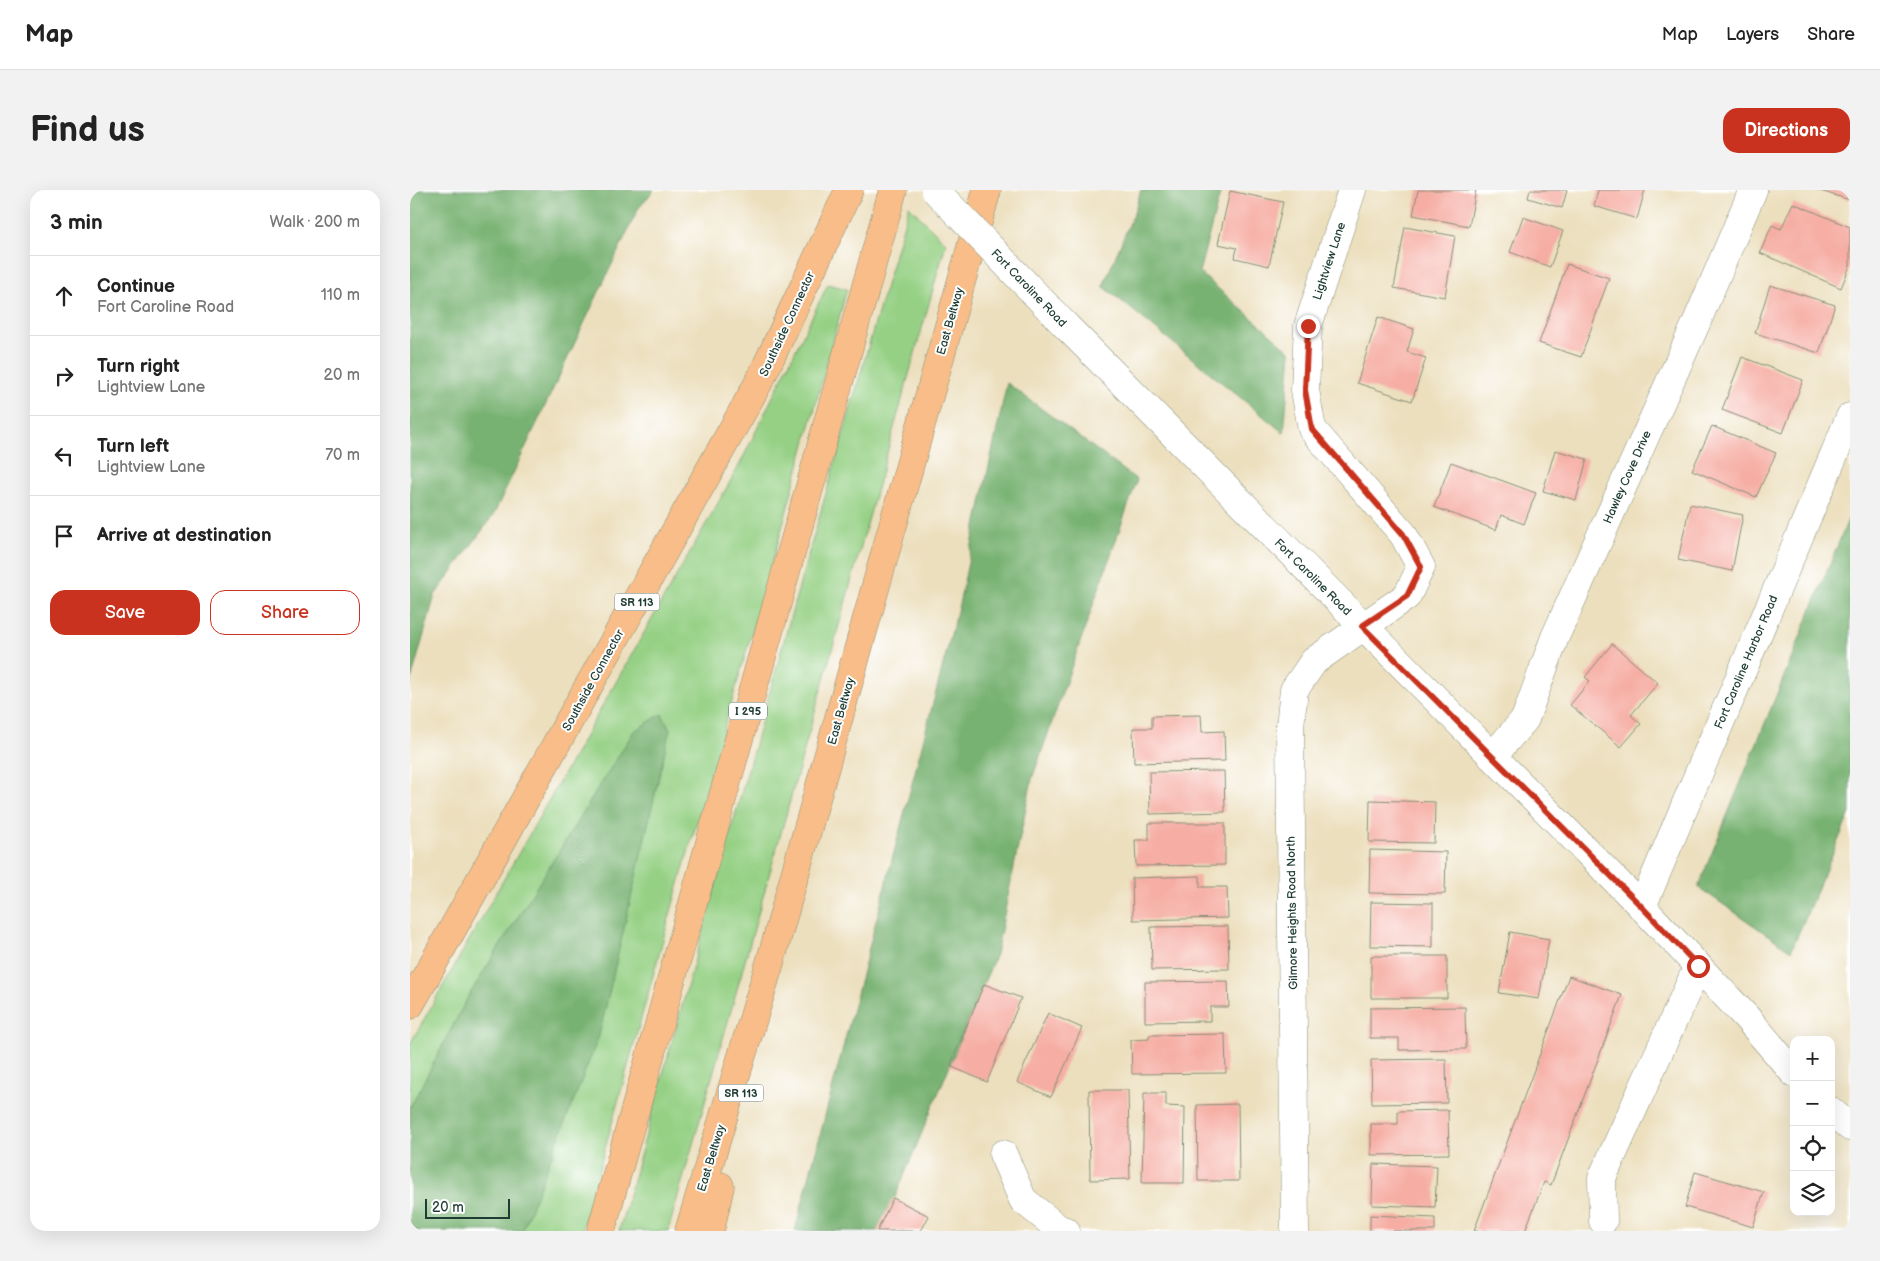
<!DOCTYPE html>
<meta charset="utf-8">
<style>
:root{--surface:#fff;--page:#f2f2f2;--text:#222;--muted:#767676;--line:#e0e0e0;--accent:#c8321e}
body{margin:0;font-family:"Balsamiq Sans",sans-serif;background:var(--page);color:var(--text)}
.controls{position:absolute;right:15px;bottom:15px;display:grid;overflow:hidden;border-radius:10px;box-shadow:0 5px 20px #0002}
.controls button{width:45px;height:45px;display:grid;place-items:center;padding:0;border:0;border-bottom:1px solid var(--line);background:var(--surface);color:var(--text);font:25px sans-serif}
.scale{position:absolute;left:15px;bottom:12px;width:85px;box-sizing:border-box;padding-left:5px;border:2px solid #1f3d34;border-top:0;font-size:14px;line-height:18px;white-space:nowrap;color:#1f3d34;-webkit-text-stroke:4px #fff;paint-order:stroke}
.stop{position:absolute;width:15px;height:15px;margin:-11px;border:4px solid #c8321e;border-radius:50%;background:#fff}
.stop.end{background:#c8321e;border-color:#fff;box-shadow:0 1px 5px #0008}
.list{margin:0;padding:0;list-style:none}
h2{display:flex;justify-content:space-between;align-items:center;height:65px;margin:0;padding:0 20px;font-size:21px}
h2 small{font-size:16px;font-weight:400;color:var(--muted)}
.list li{display:grid;grid-template-columns:32px 1fr auto;gap:15px;align-items:center;box-sizing:border-box;height:80px;padding:0 20px;border-top:1px solid var(--line)}
.list b{display:block;font-size:19px;white-space:nowrap}
.list p{margin:0;font-size:16px;white-space:nowrap;color:var(--muted)}
.list em{font-size:16px;font-style:normal;color:var(--muted)}
.actions{display:flex;gap:10px;padding:15px 20px}
.actions a{flex:1;padding:11px 0;border:1px solid var(--accent);border-radius:15px;text-align:center;font-size:18px;color:var(--accent)}
.actions .main{background:var(--accent);color:#fff}
.icon{flex:none;width:28px;height:28px;fill:none;stroke:currentColor;stroke-width:2;stroke-linecap:round;stroke-linejoin:round}
.map{position:relative;flex:none;width:1440px;height:1041px;overflow:hidden;border-radius:15px}
header{display:flex;align-items:center;gap:30px;box-sizing:border-box;height:70px;padding:0 25px;background:var(--surface);border-bottom:1px solid var(--line)}
header strong{font-size:24px}
nav{display:flex;gap:28px;margin-inline-start:auto;font-size:18px}
.intro{display:flex;align-items:center;justify-content:space-between;box-sizing:border-box;height:120px;padding:0 30px}
h1{margin:0;font-size:35px}
.button{padding:12px 22px;border-radius:15px;background:var(--accent);color:#fff;font-size:18px;font-weight:700}
main{display:flex;gap:30px;padding:0 30px}
aside{flex:1;background:var(--surface);border-radius:15px;box-shadow:0 5px 20px #0002}
.map>svg:first-child{display:block}
</style>
<header>
<strong>Map</strong>
<nav><a>Map</a><a>Layers</a><a>Share</a></nav>
</header>
<div class="intro"><h1>Find us</h1><a class="button">Directions</a></div>
<main>
<aside>
<h2>3 min<small>Walk · 200 m</small></h2>
<ul class="list">
<li><svg class="icon" aria-label="ahead" viewBox="0 0 24 24"><path d="M12 20V5M6 11l6-6 6 6"/></svg><div><b>Continue</b><p>Fort Caroline Road</p></div><em>110 m</em></li>
<li><svg class="icon" aria-label="right" viewBox="0 0 24 24"><path d="M7 20v-9h11M14 6l5 5-5 5"/></svg><div><b>Turn right</b><p>Lightview Lane</p></div><em>20 m</em></li>
<li><svg class="icon" aria-label="left" viewBox="0 0 24 24"><path d="M17 20v-9H6M10 6l-5 5 5 5"/></svg><div><b>Turn left</b><p>Lightview Lane</p></div><em>70 m</em></li>
<li><svg class="icon" aria-label="arrive" viewBox="0 0 24 24"><path d="M6 21V4h12l-3 4 3 4H6"/></svg><div><b>Arrive at destination</b></div></li>
</ul>
<div class="actions"><a class="main">Save</a><a>Share</a></div>
</aside>
<div class="map">
<svg width="1440" height="1041" viewBox="0 0 1440 1041">
<rect width="100%" height="100%" fill="#fff"/>
<filter id="ink" filterUnits="userSpaceOnUse"><feTurbulence type="fractalNoise" baseFrequency=".02" numOctaves="2"/><feDisplacementMap in="SourceGraphic" scale="10" xChannelSelector="R" yChannelSelector="G"/><feConvolveMatrix kernelMatrix="1 2 1 2 8 2 1 2 1" color-interpolation-filters="sRGB"/></filter>
<filter id="wash" filterUnits="userSpaceOnUse"><feTurbulence type="fractalNoise" baseFrequency=".0096" numOctaves="4" result="noise"/><feDisplacementMap in="SourceGraphic" scale="20" xChannelSelector="R" yChannelSelector="G"/><feGaussianBlur stdDeviation="1.12" result="paint"/><feColorMatrix in="noise" values="0 0 0 0 0 0 0 0 0 0 0 0 0 0 0 0 0 1.4 0 .05"/><feComposite in="paint" operator="in"/></filter>
<g filter="url(#wash)">
<rect width="100%" height="100%" fill="#ecdfbd"/>
<path fill="#95d084" stroke="#5a865c" d="M499,16L536,53C443,382 353,712 258,1041H209L389,397Z
M418,94L437,99L369,349L259,728L172,1041H112L115,1030L0,918V854L329,276Z"/>
<path fill="#78b272" stroke="#4c7853" d="M0,0H244L228,19L84,324L25,405L0,494Z
M731,0H811L789,82L881,162L874,243L693,96L724,23Z
M597,193L727,290L622,589L586,764L471,1041H385L550,410Z
M1440,325V623L1381,761L1288,697Z
M252,524L260,539L189,846L112,1041H0V918L58,807L224,541Z"/>
<g id="blocks">
<path fill="#f6aea4" d="M1008,0H1066L1059,36L1003,25Z
M1120,0H1157L1152,18L1118,8Z
M1188,0H1235L1227,29L1184,16Z
M1407,0H1440V10Z
M820,1L873,12L859,76L825,68L827,58L808,54Z
M1383,13L1440,37V76L1431,98L1350,63L1362,35L1371,39Z
M1113,27L1153,41L1140,77L1100,62Z
M995,37L1045,46L1035,107L984,98Z
M1157,74L1199,88L1171,167L1129,153Z
M1360,95L1425,115L1409,163L1345,143Z
M968,127L1004,139L997,162L1016,168L1002,211L947,193Z
M1332,167L1393,190L1373,243L1312,220Z
M1302,236L1366,263L1346,307L1282,280Z
M1145,260L1177,269L1166,310L1133,301Z
M1041,272L1126,303L1114,334L1091,325L1086,340L1024,317Z
M1280,314L1333,325L1322,381L1268,370Z
M1202,454L1248,493L1221,525L1231,534L1211,557L1160,515L1180,491L1175,487Z
M791,525L792,542L814,541L815,571L724,573L723,538H742V526Z
M814,581L815,622L740,624L739,582Z
M960,610L1025,612L1024,653L959,652Z
M739,633H815V675L726,676L725,650H739Z
M960,660L1036,662L1035,704L959,703Z
M790,686V697H817L818,728L723,730L722,688Z
M961,712L1023,713V757L960,756Z
M818,736L819,779L742,780L741,737Z
M1100,742L1139,749L1129,809L1089,803Z
M961,766H1037V808H961Z
M1159,786L1212,805L1141,995L1134,992L1115,1041H1064Z
M818,791L819,817H800V831L735,832V792Z
M574,794L611,808L577,892L540,876Z
M1055,817L1056,859L989,860V848H960V818Z
M638,823L672,838L641,907L607,892Z
M815,844L816,883L722,884L721,850L739,849V845Z
M1036,869L1037,913L962,914L961,870Z
M679,900H718L720,989L680,990Z
M734,903H756V916L775,917L774,993H732Z
M828,914L829,991H788L787,915Z
M1038,920L1039,964L961,965V934H988V921Z
M963,974L1027,976L1025,1017L962,1015Z
M1285,982L1354,1002L1343,1037L1275,1017Z
M483,1008L519,1026L511,1041H467Z
M960,1025L1025,1028V1041H960Z"/>
</g>
</g>
<g filter="url(#ink)">
<use href="#blocks" fill-opacity="0" stroke="#868e78" stroke-width="1"/>
<g fill="none" stroke-linecap="round" stroke-linejoin="round">
<defs>
<path id="minor" d="M1082,567L1115,529L1145,447L1285,136L1343,0
M1232,717L1440,227
M593,964L613,1010L649,1039L656,1041
M1193,1031L1192,988L1288,776
M885,1041L880,536L884,500L904,471L997,406L1011,377L993,344L902,239L895,200L898,136L942,0"/>
<path id="tertiary" d="M655,135L1232,717L1337,828L1384,883
M1421,921L1440,937"/>
<path id="motorway" d="M0,815L350,190L439,0
M191,1041L483,0
M279,1041L362,766L577,0
M300,1041L310,996"/>
</defs>
<use href="#minor" stroke="#868e78" stroke-width="29"/>
<use href="#tertiary" stroke="#868e78" stroke-width="29"/>
<use href="#motorway" stroke="#868e78" stroke-width="29"/>
<use href="#minor" stroke="#fff" stroke-width="28"/>
<use href="#tertiary" stroke="#fff" stroke-width="28"/>
<use href="#motorway" stroke="#f8bd88" stroke-width="28"/>
<defs>
<path id="tertiary-bridge" d="M525,0L655,135"/>
</defs>
<use href="#tertiary-bridge" stroke="#868e78" stroke-width="29" stroke-linecap="butt"/>
<use href="#tertiary-bridge" stroke="#fff" stroke-width="28"/>
</g>
</g>
<g fill="none" stroke-linecap="round" stroke-linejoin="round" filter="url(#ink)">
<path stroke="#c8321e" stroke-width="6" d="M898,136L895,200L902,239L993,344L1011,377L997,406L952,436L1232,717L1288,776"/>
</g>
<g text-anchor="middle" stroke-width="4" stroke-linejoin="round" paint-order="stroke">
<g fill="#fff" stroke="#627771" stroke-width="1">
<rect x="204.5" y="403.5" width="45" height="17" rx="4"/>
<rect x="319" y="512.5" width="38" height="17" rx="4"/>
<rect x="308.5" y="894.5" width="45" height="17" rx="4"/>
</g>
<g font-size="11" font-weight="bold" fill="#1f3d34">
<text x="227" y="416">SR 113</text>
<text x="338" y="525">I 295</text>
<text x="331" y="907">SR 113</text>
</g>
<g font-size="12" fill="#1f3d34" stroke="#fff">
<text transform="translate(919 71) rotate(-72)" y="4">Lightview Lane</text>
<text transform="translate(619 98) rotate(46)" y="4">Fort Caroline Road</text>
<text transform="translate(540 131) rotate(-74)" y="4">East Beltway</text>
<text transform="translate(377 134) rotate(-65)" y="4">Southside Connector</text>
<text transform="translate(1217 287) rotate(-66)" y="4">Hawley Cove Drive</text>
<text transform="translate(903 387) rotate(45)" y="4">Fort Caroline Road</text>
<text transform="translate(1336 472) rotate(-67)" y="4">Fort Caroline Harbor Road</text>
<text transform="translate(183 490) rotate(-61)" y="4">Southside Connector</text>
<text transform="translate(431 521) rotate(-74)" y="4">East Beltway</text>
<text transform="translate(882 723) rotate(-91)" y="4">Gilmore Heights Road North</text>
<text transform="translate(301 968) rotate(-73)" y="4">East Beltway</text>
</g>
</g>
</svg>
<div class="controls">
<button>+</button>
<button>−</button>
<button><svg class="icon" aria-label="locate" viewBox="0 0 24 24"><circle cx="12" cy="12" r="6"/><path d="M12 2v4M12 18v4M2 12h4M18 12h4"/></svg></button>
<button><svg class="icon" aria-label="layers" viewBox="0 0 24 24"><path d="M12 4l9 5-9 5-9-5zM3 14l9 5 9-5"/></svg></button>
</div>
<div class="scale">20 m</div>
<div class="stop" style="left:1288px;top:776px"></div>
<div class="stop end" style="left:898px;top:136px"></div>
</div>
</main>
